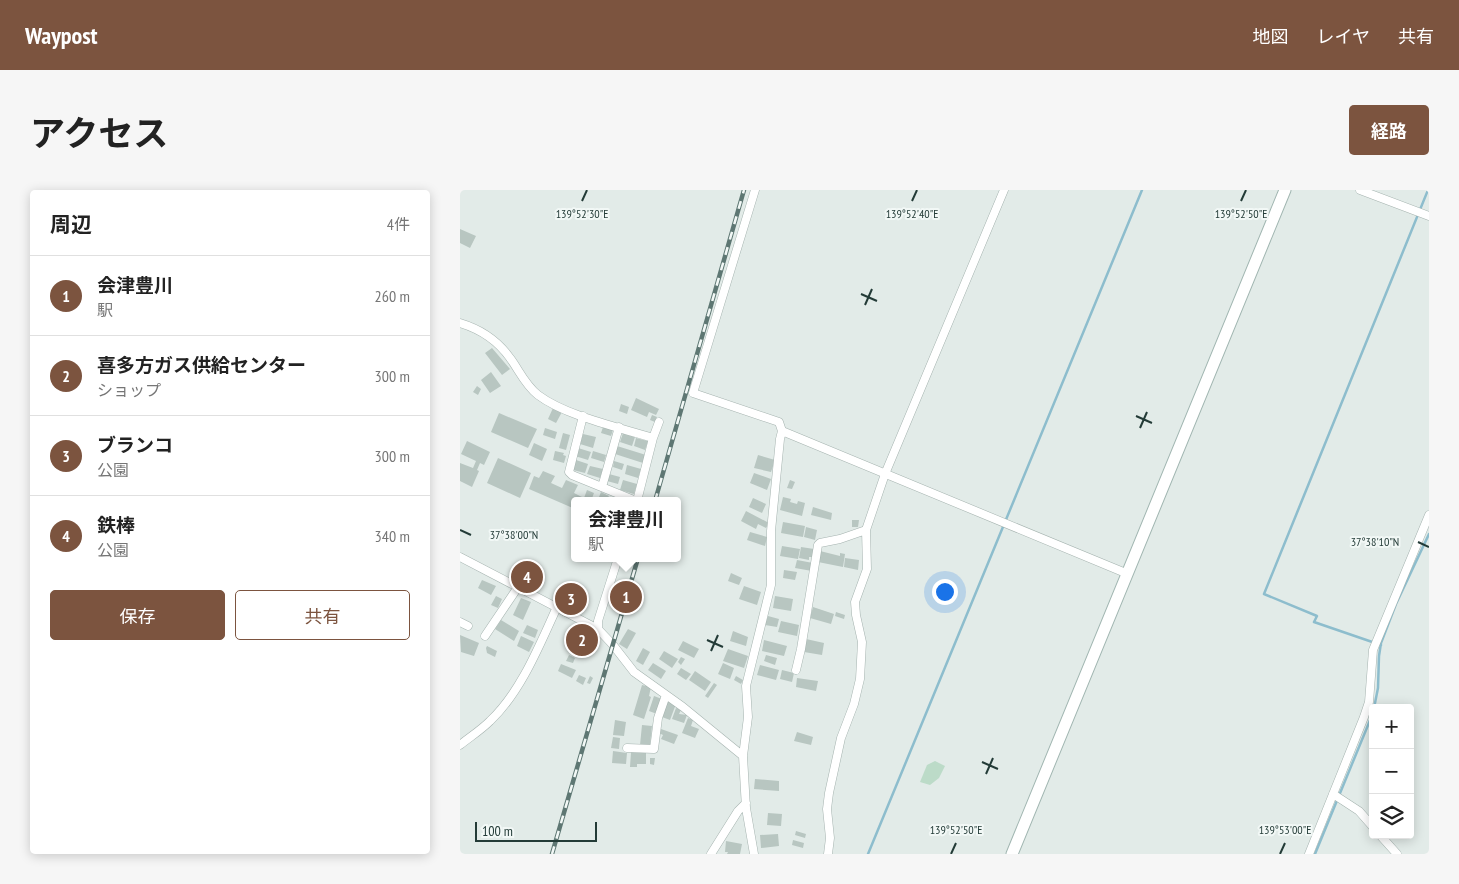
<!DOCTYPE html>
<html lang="ja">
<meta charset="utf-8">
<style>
:root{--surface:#fff;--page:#f6f6f6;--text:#222;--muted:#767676;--line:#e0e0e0;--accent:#7c543f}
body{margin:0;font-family:"PT Sans Narrow","Noto Sans JP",sans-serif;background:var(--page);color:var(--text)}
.controls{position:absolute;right:15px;bottom:15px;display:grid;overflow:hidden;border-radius:5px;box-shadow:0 2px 12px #0003}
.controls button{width:45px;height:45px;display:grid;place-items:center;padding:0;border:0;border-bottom:1px solid var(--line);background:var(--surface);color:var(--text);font:25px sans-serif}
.scale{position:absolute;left:15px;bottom:12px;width:122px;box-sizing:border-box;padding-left:5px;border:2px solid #233b37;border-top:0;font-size:14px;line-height:18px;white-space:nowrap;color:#233b37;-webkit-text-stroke:4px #f2f8f6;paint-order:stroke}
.you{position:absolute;left:484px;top:401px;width:18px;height:18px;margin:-12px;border:4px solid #fff;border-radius:50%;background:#1a73e8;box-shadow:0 0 0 8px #1a73e833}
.badge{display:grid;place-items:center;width:32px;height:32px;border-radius:50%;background:var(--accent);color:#fff;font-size:16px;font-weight:700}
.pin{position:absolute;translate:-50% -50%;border:2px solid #fff;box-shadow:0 1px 5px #0006}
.popup{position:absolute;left:111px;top:307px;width:110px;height:65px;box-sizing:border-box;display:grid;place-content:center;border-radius:5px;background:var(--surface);filter:drop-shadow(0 1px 4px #0005);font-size:16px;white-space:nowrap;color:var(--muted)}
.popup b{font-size:19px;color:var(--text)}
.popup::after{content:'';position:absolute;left:50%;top:100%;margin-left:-10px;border:10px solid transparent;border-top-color:var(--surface)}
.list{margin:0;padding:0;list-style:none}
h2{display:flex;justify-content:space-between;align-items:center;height:65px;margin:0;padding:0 20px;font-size:21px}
h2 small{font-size:16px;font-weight:400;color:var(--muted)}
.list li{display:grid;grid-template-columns:32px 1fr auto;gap:15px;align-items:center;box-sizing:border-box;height:80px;padding:0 20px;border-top:1px solid var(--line)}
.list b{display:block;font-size:19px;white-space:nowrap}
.list p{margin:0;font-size:16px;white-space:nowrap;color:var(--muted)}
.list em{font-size:16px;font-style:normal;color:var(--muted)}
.actions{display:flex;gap:10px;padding:15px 20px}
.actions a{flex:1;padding:11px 0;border:1px solid var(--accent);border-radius:5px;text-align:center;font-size:18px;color:var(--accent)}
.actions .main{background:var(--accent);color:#fff}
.icon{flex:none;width:28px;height:28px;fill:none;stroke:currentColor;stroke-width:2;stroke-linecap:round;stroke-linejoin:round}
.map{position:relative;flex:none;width:969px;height:664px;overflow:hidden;border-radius:5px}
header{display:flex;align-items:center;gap:30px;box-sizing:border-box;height:70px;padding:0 25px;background:var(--accent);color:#fff}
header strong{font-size:24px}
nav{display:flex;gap:28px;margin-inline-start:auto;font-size:18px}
.intro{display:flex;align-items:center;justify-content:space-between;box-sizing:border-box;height:120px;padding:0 30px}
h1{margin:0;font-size:35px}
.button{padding:12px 22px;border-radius:5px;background:var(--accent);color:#fff;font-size:18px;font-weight:700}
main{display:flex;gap:30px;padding:0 30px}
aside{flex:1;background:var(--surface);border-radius:5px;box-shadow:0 2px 12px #0003}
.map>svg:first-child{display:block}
</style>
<header>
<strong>Waypost</strong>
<nav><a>地図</a><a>レイヤ</a><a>共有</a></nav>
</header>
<div class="intro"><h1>アクセス</h1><a class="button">経路</a></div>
<main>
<aside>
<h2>周辺<small>4件</small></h2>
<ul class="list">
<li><span class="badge">1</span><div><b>会津豊川</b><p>駅</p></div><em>260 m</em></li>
<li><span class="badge">2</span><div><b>喜多方ガス供給センター</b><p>ショップ</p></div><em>300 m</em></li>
<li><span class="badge">3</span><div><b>ブランコ</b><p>公園</p></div><em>300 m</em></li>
<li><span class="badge">4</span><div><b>鉄棒</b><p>公園</p></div><em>340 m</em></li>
</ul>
<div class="actions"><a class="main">保存</a><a>共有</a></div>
</aside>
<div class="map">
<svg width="969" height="664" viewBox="0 0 969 664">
<rect width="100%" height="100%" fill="#e2ebe8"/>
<path fill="#bcdbc8" d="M475,571L485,576L479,588L470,595L460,592L467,575Z"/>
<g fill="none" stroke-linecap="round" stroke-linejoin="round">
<path stroke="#8dbdcd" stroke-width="2.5" d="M921,455L854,432L857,426L804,404L968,0
M914,518L918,498L919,466L921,453L936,414L969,344
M408,664L682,0
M855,664L913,523"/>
</g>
<path fill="#b8c6c1" d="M0,39L16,46L10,58L0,53Z
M32,158L50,179L42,185L25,163Z
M31,182L41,196L30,203L21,190Z
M17,196L21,199L18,205L13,202Z
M176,208L199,219L196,225L189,222L187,227L171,220Z
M161,214L169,217L167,224L159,221Z
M93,218L102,222L96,233L88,229Z
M39,223L77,239L68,258L31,242Z
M192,225L197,227L195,232L190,230Z
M143,237L153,240L151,246L141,243Z
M85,238L97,242L95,249L83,245Z
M103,243L110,245L106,260L99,258Z
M163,243L175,247L172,256L160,252Z
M123,244L136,247L133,258L120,254Z
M176,248L188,251L185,260L174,256Z
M7,251L30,262L24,275L20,273L17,280L19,281L12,297L0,291V273L13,278L16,271L1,264Z
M74,253L87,259L82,271L69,265Z
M157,256L186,265L183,273L155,264Z
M118,258L131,262L128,270L115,266Z
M95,261L104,263L103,265L106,266L104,273L93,270Z
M133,261L146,265L144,272L131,268Z
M298,265L315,270L311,282L294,278Z
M38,268L71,283L60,308L27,293Z
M116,270L128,274L125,283L113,280Z
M154,271L164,274L162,280L153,277Z
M167,275L181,279L178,288L165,284Z
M130,276L143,279L140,288L127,284Z
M83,281L95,286L91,293L102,298L106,290L118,295L114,303L124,308L127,300L134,303L131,311H115V319L69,299L74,286L79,288Z
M294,283L311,289L307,300L290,293Z
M149,284L160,287L158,294L147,291Z
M163,290L177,294L174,304L160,300Z
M330,290L335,292L332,299L327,298Z
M141,302L149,306L146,311L139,307Z
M323,307L331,309L330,312L337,314L338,311L345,313L342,326L320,320Z
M293,308L306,314L302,323L289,317Z
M353,317L372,323L371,330L351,325Z
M286,321L309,333L306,338L298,334L296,339L281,331Z
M392,330H399L398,337H392Z
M323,332L345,336L343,347L321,343Z
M346,337L357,340L355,350L344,347Z
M290,342L307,347L305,356L287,350Z
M322,356L340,359L338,369L320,366Z
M341,357L354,359L353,367H349V370L339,368Z
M360,361L380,366V363L385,364L383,377L358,372Z
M385,368L399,370L398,380L384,377Z
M337,370L353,373L352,381L335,378Z
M324,380L337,382L335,390L323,388Z
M271,383L282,388L279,395L268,391Z
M22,390L36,396L31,405L18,398Z
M284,396L301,402L297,415L279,409Z
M36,406L42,409L38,418L31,415Z
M315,406L333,409L331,421L313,418Z
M61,408L71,412L63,430L53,425Z
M353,417L374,424L371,434L350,428Z
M376,422L385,425L384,429L375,426Z
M308,426L319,429L317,437L305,435Z
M41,430L59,441L54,451L35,439Z
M321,431L339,435L337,446L318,442Z
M67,435L78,440L75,448L63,443Z
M168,439L176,443L167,459L159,454Z
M273,441L288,447L286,456L270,451Z
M118,443L130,448L127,457L120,454L116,462L111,459Z
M0,445L19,453L14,466L1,462Z
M61,446L74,452L69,462L57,456Z
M346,449L364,453L362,465L344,462Z
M304,450L327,456L324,466L302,461Z
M223,451L239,459L234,468L218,460Z
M27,456L37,461L35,467L27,463L26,458Z
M183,458L190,462L183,475L176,471Z
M268,459L288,466L284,478L263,471Z
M204,461L218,469L212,478L199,469Z
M109,465L115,468L113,473L106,471Z
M306,465L317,468L315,475L304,471Z
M221,467L225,469L221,475L218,472Z
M193,473L206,481L201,489L188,480Z
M263,473L274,478L270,489L258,484Z
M101,474L116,480L112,488L98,481Z
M300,475L319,480L316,490L297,485Z
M221,478L231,484L226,490L217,484Z
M322,480L334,483L332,492L320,489Z
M235,481L251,492L245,501L229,490Z
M119,485L126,488L123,495L116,491Z
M130,486L133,488L130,494L127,493Z
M276,486L283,490L281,494L274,490Z
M337,488L358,491L356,501L336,497Z
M254,493L257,495L248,508L245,506Z
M182,495L191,497L189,506L191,507L184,529L173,525Z
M194,506L202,509L197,524L189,521Z
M208,511L216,514L210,530L202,527Z
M216,518L221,520L219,524L227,525L224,533L212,529Z
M228,528L233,530L231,536L239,539L235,548L222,543Z
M155,530L166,532L164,546L153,545Z
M182,535L192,536L190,555H180Z
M201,539L218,545L214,554L201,549L203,545L199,543Z
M337,542L353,547L351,555L334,551Z
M153,547L160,548L159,559L151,558Z
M153,561L167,563L166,574L152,573Z
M171,562L186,563V574H177V577H170Z
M190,568H195L194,575L190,574Z
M295,589L319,591V601L294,599Z
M308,623L322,624L321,636L307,635Z
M336,641L346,644L345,648L335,645Z
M318,644L319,656L301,658L300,645Z
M333,650L344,653L343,658L332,655Z
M266,651L282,654L280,664H267L268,662H265Z"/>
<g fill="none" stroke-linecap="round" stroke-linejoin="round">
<defs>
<path id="street" d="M900,0L969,26
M0,133C20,139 38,151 50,168C59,180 65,195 78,205C106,226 158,237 193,248
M123,226L109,282L112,285L176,311
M322,241L668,384
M142,297L159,237
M177,311L193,248L199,232
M0,367L138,439L153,455L174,482L223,517L283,566
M0,432L8,436
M138,439V431L158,368
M25,446L58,397
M336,480L341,459L358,355L360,353L380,349L406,340
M0,555C10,547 21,540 30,531C61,502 80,454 97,417
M167,558L194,559L198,528L206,505
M873,604L899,621L913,637
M920,645L937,664
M251,664L278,621L286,613
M294,664L286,618L283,566L288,527L286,496L311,395V341L320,249L322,241L319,232L233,203L295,0
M368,664L370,648L367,619L369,603L381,548L394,514L400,489L402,452L396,425L395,412L407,379L406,340L425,284L544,0
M849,664L904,527L909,512L913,460L969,325"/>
<path id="secondary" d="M552,664L825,0"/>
</defs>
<use href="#street" stroke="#a5b3af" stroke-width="9"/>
<use href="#secondary" stroke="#a1b6b1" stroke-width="13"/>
<use href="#street" stroke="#fff" stroke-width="8"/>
<use href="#secondary" stroke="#fff" stroke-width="11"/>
<defs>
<path id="rail" d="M195,311L284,0
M92,664L178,368"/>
</defs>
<use href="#rail" stroke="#5e7773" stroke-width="4.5"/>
<use href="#rail" stroke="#f2f8f6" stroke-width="2.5" stroke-dasharray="8" stroke-linecap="butt"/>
</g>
<path fill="none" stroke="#233b37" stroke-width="2" d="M122,11L127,0M452,11L457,0M781,11L786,0M401,104L417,111M405,115L412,99M676,226L692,233M680,238L687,222M0,340L11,345M958,352L969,357M247,450L263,457M251,461L258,445M522,572L538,579M526,584L533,568M491,664L496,653M820,664L825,653"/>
<g font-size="12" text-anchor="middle" fill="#233b37" stroke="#f2f8f6" stroke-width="4" stroke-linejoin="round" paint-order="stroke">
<text x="122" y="28">139°52'30"E</text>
<text x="452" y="28">139°52'40"E</text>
<text x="781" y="28">139°52'50"E</text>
<text x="54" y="349">37°38'00"N</text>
<text x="915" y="356">37°38'10"N</text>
<text x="496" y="644">139°52'50"E</text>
<text x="825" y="644">139°53'00"E</text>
</g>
</svg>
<div class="controls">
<button>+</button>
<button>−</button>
<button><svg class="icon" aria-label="layers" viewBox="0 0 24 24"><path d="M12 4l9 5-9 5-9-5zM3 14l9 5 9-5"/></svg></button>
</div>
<div class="scale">100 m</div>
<div class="you"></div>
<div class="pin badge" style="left:166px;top:407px">1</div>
<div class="popup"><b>会津豊川</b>駅</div>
<div class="pin badge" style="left:122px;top:450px">2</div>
<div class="pin badge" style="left:111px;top:409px">3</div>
<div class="pin badge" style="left:67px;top:387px">4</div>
</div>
</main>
